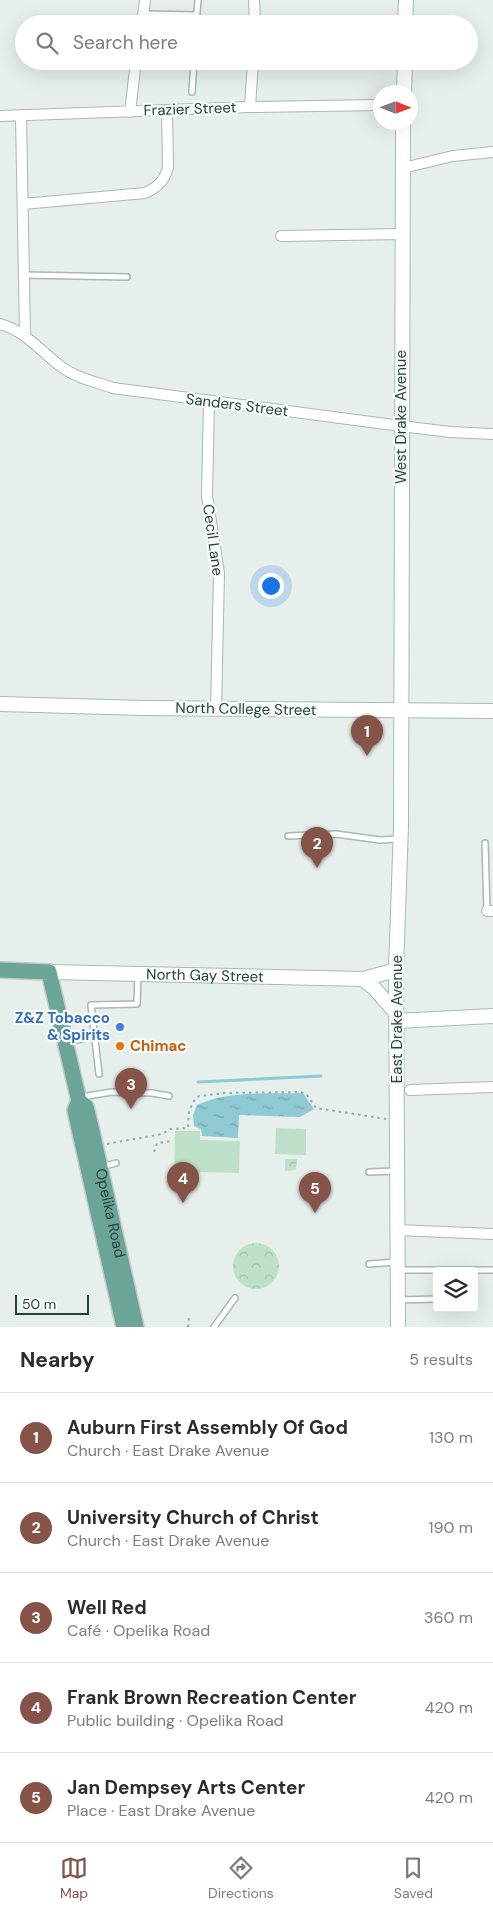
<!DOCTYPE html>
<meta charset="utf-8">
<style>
:root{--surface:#fff;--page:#f2f2f3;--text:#2b2b33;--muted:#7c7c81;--line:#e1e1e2;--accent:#855347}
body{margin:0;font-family:"DM Sans",sans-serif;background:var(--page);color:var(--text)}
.controls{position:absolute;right:15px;bottom:15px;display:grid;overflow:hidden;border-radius:5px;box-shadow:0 5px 20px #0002}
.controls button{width:45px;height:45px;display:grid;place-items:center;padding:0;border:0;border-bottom:1px solid var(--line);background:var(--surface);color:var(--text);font:25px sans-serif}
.compass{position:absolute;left:373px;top:85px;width:45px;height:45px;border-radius:50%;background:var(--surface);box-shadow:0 5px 20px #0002;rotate:91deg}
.scale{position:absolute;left:15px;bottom:12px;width:74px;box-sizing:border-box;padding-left:5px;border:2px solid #24423a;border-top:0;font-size:14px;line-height:18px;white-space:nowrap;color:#24423a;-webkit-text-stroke:4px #f7fbf9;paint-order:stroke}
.you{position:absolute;left:270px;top:585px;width:18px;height:18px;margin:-12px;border:4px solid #fff;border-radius:50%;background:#1a73e8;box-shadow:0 0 0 8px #1a73e833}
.badge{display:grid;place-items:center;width:32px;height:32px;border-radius:50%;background:var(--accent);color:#fff;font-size:16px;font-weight:700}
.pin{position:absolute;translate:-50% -41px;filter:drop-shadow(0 1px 2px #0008)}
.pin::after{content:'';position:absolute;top:26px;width:18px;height:15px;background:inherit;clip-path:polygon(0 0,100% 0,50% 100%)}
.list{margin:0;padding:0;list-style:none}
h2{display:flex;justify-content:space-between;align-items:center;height:65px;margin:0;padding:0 20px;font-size:21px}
h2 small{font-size:16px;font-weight:400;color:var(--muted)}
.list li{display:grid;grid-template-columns:32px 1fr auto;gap:15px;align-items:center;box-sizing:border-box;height:90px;padding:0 20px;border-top:1px solid var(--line)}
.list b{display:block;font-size:19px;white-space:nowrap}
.list p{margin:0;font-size:16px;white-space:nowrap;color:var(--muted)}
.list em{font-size:16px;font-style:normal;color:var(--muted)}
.icon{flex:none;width:28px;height:28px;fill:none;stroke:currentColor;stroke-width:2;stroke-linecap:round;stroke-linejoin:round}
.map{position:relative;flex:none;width:493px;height:1327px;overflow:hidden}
.search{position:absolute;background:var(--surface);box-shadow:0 5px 20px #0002;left:15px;right:15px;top:15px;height:55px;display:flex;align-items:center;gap:12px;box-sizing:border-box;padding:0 18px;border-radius:28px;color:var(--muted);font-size:19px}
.sheet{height:515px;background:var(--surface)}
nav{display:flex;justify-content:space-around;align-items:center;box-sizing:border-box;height:70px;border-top:1px solid var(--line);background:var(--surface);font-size:14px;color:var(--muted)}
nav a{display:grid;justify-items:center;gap:2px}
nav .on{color:var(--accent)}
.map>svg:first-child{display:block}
</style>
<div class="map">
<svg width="493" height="1327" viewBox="0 0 493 1327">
<defs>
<pattern id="park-crowns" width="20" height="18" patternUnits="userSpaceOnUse" patternTransform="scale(1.25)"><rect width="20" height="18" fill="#bfe0c8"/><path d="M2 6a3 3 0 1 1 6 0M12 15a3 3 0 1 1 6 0" fill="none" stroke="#a4c1ad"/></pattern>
<pattern id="water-ripples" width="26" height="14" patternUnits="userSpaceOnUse" patternTransform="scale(1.25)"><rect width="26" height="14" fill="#8ec9d4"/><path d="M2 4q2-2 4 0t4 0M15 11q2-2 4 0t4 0" fill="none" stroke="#74a5ad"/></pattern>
</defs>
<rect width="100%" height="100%" fill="#e6efeb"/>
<path fill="#bfe0c8" d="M276,1128L306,1129V1155L275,1154Z
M175,1131H200V1140L240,1141L239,1173L199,1172V1178H174Z"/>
<path fill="url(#park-crowns)" d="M285,1159H297L296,1170L285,1171Z
M233 1266a23 23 0 1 1 46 0a23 23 0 1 1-46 0Z"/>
<path fill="url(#water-ripples)" d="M303,1093L314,1109L300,1117L239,1115L238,1138L202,1136L201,1129L194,1126L193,1115L197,1105C230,1090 268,1094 303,1093Z"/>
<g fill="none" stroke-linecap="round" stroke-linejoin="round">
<path stroke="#8ec9d4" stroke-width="3" d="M198,1082L321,1076"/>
<defs>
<path id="lane" d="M143,14L197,15
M196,24L198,0
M192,92L194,61
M24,275L127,277
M288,836L336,834L380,840L400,839
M485,843L487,911
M68,1042L95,1036
M99,1074L91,1005L137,1004L138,975
M81,1097L112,1092L152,1093L169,1096
M101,1167L116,1163
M369,1172L396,1171
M369,1264L397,1262
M398,1270H493
M398,1300L437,1299
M214,1327L235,1298"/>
<path id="street" d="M254,0L255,24
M142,24L145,0
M250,107L253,61
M130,112L136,61
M0,116L250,107L380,105
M21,116L25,335
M403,168L453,156L493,152
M23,204L145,193C158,187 164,181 168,168L167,110
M281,236L402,234
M0,324C26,331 41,352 63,368C77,378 96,382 113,388L401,426L450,432L493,434
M209,402L207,496L219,573L216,709
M487,911H493
M410,1090L493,1087
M397,1230L493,1234"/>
<g id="secondary">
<path d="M405,24L406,0"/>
<path d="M404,92L405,61"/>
<path d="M0,704L144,708L493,711"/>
<path id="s1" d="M49,972L363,979L396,970"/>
<path d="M363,979L374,988L396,1013"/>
<path d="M396,1021L493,1016"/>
<path d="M398,1327L396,970L401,826L403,122"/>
</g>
<g id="primary">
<path d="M0,970L49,972L79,1101L75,1110L78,1124L124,1327"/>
<path id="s2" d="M79,1101L86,1107L90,1123L136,1327"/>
</g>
</defs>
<use href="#lane" stroke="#a8b8b2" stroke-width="8"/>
<use href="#street" stroke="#a8b8b2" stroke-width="12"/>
<use href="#secondary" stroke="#a4bbb3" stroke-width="16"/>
<use href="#primary" stroke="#c2cac8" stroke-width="18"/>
<path stroke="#86b3a5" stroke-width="2" stroke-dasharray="2.5 4" stroke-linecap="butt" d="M107,1144L162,1134L170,1129L188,1128L189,1111L195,1099L199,1096L226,1093L301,1092L307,1095L316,1108L386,1119
M154,1152L157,1143L172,1141
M188,1327L189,1317"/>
<use href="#lane" stroke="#fff" stroke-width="5"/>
<use href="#street" stroke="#fff" stroke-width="10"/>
<use href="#secondary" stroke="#fff" stroke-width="14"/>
<use href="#primary" stroke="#6aa596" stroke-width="15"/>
</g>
<circle fill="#3f7fe0" stroke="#f7fbf9" stroke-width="2" cx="120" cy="1027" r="5"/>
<circle fill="#e8710a" stroke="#f7fbf9" stroke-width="2" cx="120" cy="1046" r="5"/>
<g text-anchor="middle" stroke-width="4.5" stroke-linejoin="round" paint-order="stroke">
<g font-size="15" fill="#24423a" stroke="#f7fbf9">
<text transform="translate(190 109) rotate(-2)" y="5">Frazier Street</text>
<text transform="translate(237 405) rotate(7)" y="5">Sanders Street</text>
<text transform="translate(401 417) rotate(-90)" y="5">West Drake Avenue</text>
<text transform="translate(213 540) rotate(82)" y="5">Cecil Lane</text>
<text transform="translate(246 709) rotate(1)" y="5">North College Street</text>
<text dy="5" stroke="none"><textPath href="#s1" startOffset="156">North Gay Street</textPath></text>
<text transform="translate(397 1019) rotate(-90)" y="5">East Drake Avenue</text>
<text dy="5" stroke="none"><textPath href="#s2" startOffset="118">Opelika Road</textPath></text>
</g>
<g font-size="15" font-weight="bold" fill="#366cbe" stroke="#f7fbf9" text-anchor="end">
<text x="110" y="1023">Z&amp;Z Tobacco<tspan x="110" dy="17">&amp; Spirits</tspan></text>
</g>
<g font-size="15" font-weight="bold" fill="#c56008" stroke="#f7fbf9" text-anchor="start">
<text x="130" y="1051">Chimac</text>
</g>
</g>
</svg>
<div class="controls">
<button><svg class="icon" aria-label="layers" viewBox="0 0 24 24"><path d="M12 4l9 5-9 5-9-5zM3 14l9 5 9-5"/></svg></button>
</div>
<svg class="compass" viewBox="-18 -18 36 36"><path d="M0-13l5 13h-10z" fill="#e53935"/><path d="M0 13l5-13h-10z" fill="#7c7c81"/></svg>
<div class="scale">50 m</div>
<div class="you"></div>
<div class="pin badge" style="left:367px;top:756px">1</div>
<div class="pin badge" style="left:317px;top:868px">2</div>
<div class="pin badge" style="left:131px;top:1109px">3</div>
<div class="pin badge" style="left:183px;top:1203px">4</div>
<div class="pin badge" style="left:315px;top:1213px">5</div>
<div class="search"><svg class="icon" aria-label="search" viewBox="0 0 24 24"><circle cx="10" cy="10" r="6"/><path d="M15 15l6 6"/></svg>Search here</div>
</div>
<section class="sheet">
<h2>Nearby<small>5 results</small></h2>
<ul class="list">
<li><span class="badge">1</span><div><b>Auburn First Assembly Of God</b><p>Church · East Drake Avenue</p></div><em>130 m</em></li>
<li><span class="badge">2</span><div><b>University Church of Christ</b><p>Church · East Drake Avenue</p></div><em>190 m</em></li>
<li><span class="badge">3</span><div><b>Well Red</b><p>Café · Opelika Road</p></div><em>360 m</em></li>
<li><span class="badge">4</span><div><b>Frank Brown Recreation Center</b><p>Public building · Opelika Road</p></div><em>420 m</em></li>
<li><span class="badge">5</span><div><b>Jan Dempsey Arts Center</b><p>Place · East Drake Avenue</p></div><em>420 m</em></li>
</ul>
</section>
<nav>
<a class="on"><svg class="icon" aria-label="map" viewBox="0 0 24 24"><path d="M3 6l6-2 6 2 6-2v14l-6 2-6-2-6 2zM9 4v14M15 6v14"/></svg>Map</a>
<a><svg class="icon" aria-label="directions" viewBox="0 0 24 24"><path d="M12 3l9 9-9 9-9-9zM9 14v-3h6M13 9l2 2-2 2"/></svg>Directions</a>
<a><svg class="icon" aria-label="saved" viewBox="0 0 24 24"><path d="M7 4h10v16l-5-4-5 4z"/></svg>Saved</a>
</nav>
